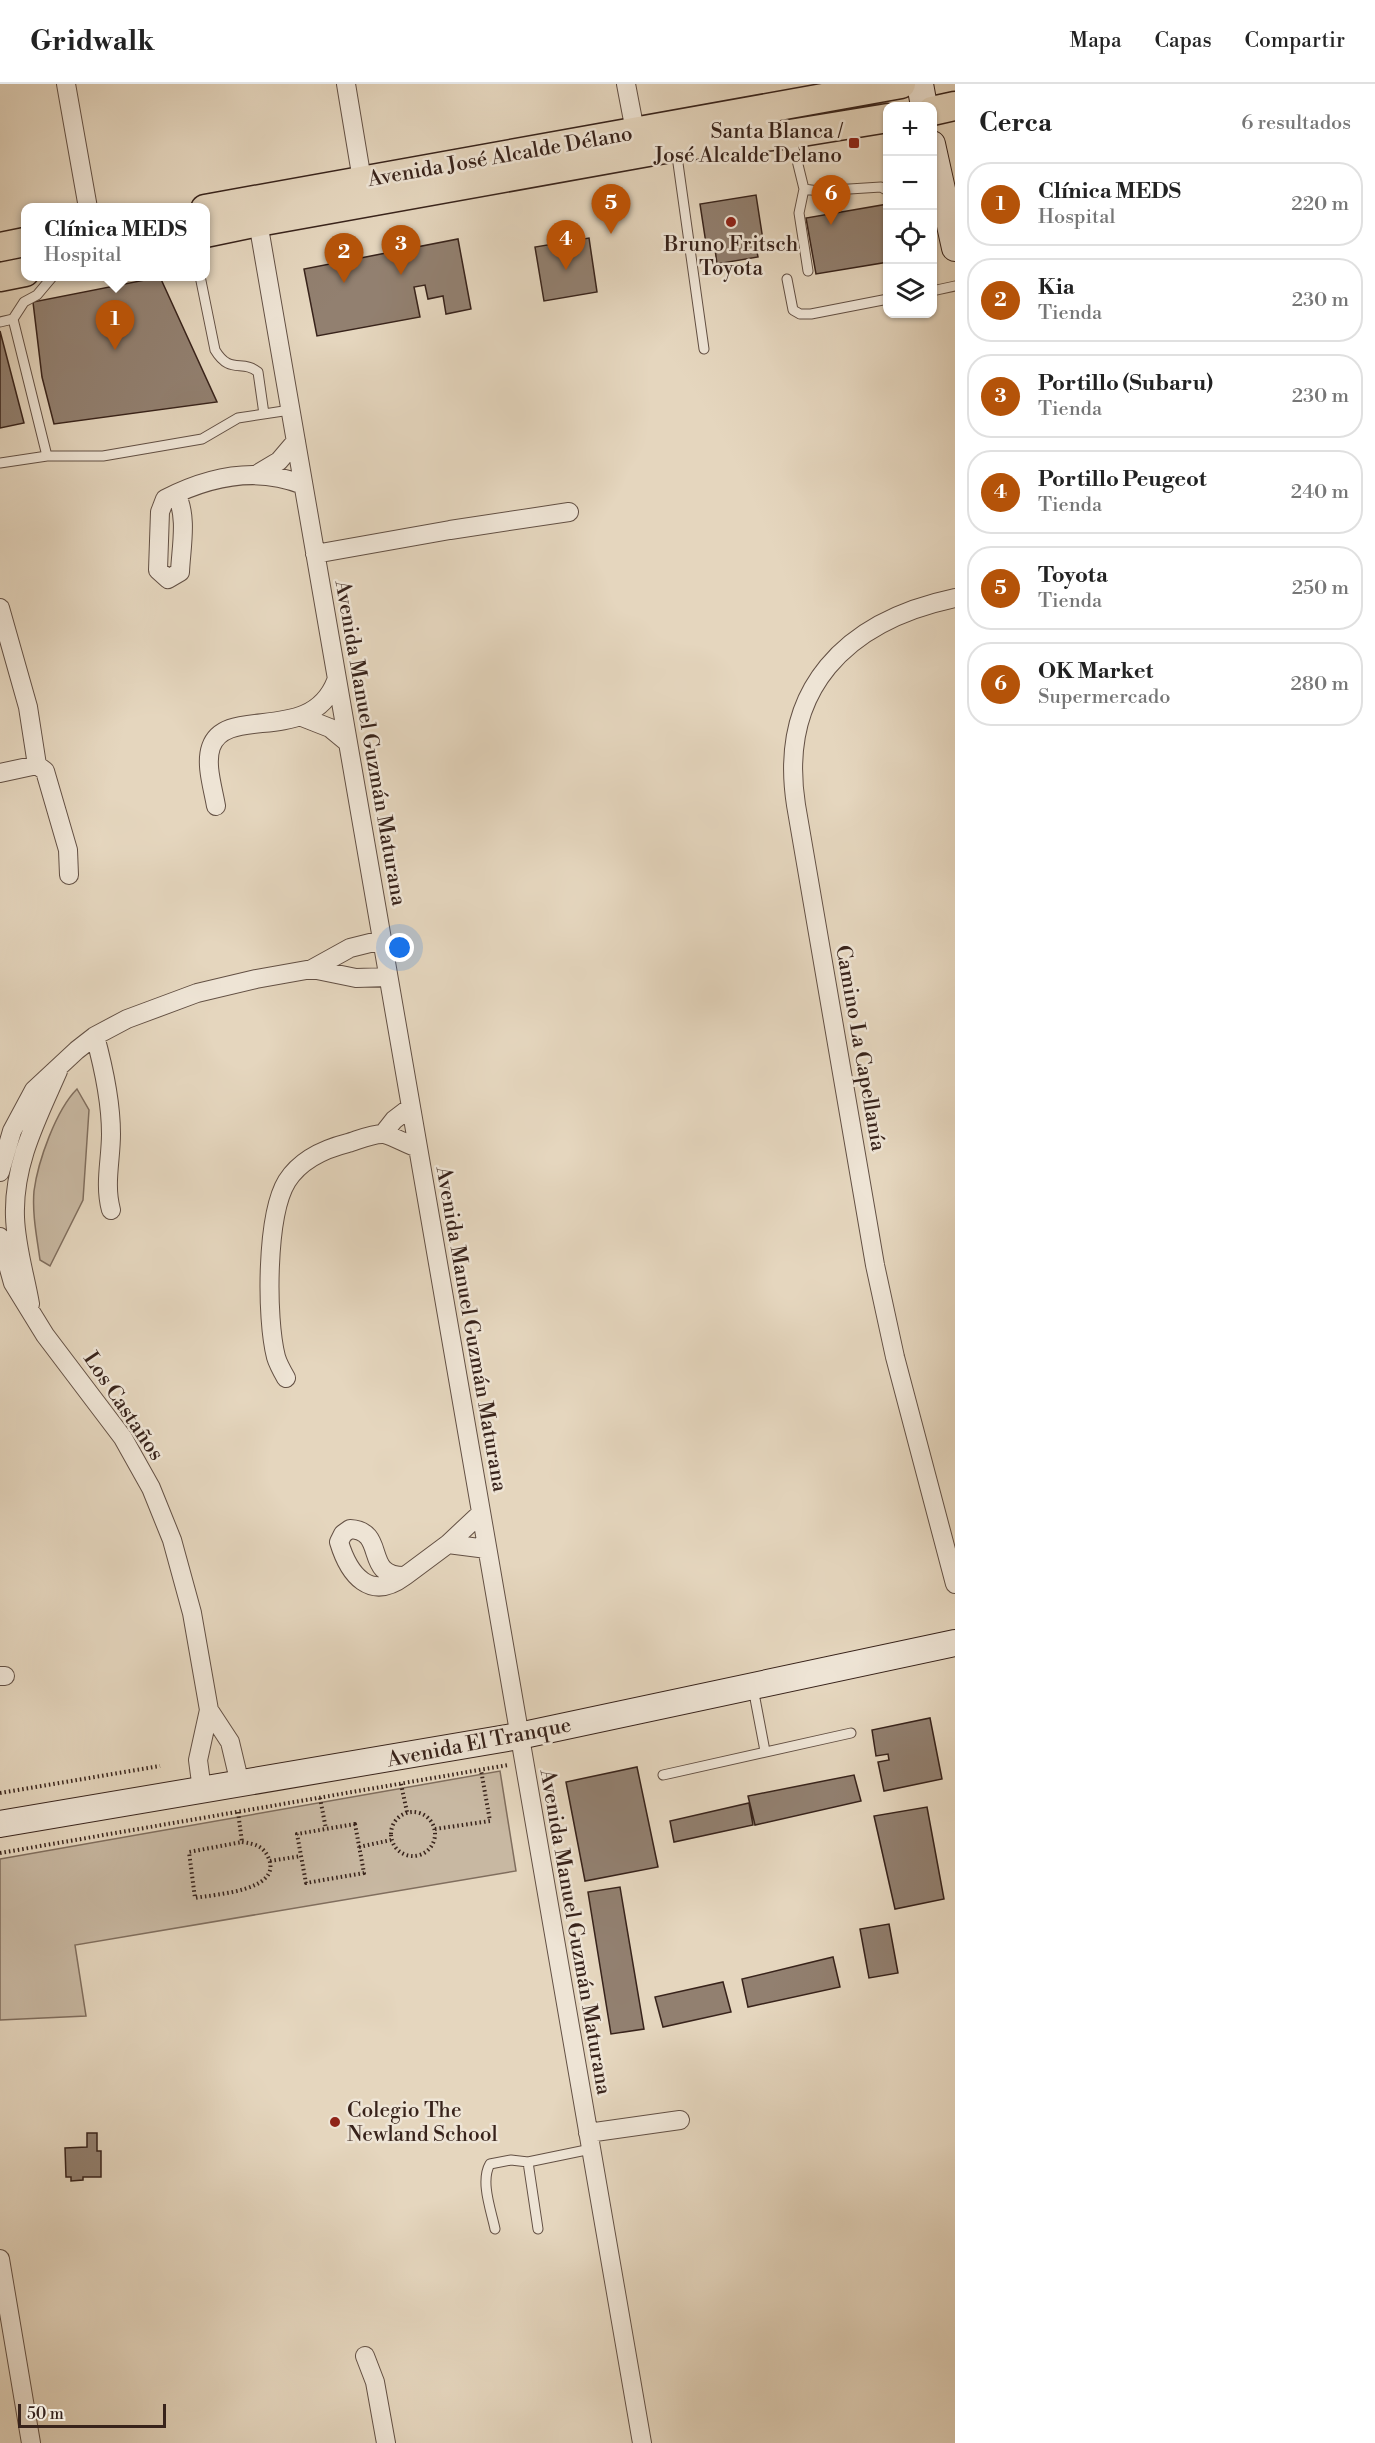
<!DOCTYPE html>
<html lang="es">
<meta charset="utf-8">
<style>
:root{--surface:#fff;--page:#f2f2f2;--text:#222;--muted:#767676;--line:#e0e0e0;--accent:#b45309}
body{margin:0;font-family:"Libre Bodoni",serif;background:var(--page);color:var(--text)}
.controls{position:absolute;right:18px;top:18px;display:grid;overflow:hidden;border-radius:12px;box-shadow:0 2px 4px #0004}
.controls button{width:54px;height:54px;display:grid;place-items:center;padding:0;border:0;border-bottom:2px solid var(--line);background:var(--surface);color:var(--text);font:30px sans-serif}
.scale{position:absolute;left:18px;bottom:15px;width:148px;box-sizing:border-box;padding-left:6px;border:3px solid #38231b;border-top:0;font-size:16px;line-height:21px;white-space:nowrap;color:#38231b;-webkit-text-stroke:4px #eee4d5;paint-order:stroke}
.you{position:absolute;left:400px;top:864px;width:21px;height:21px;margin:-15px;border:4px solid #fff;border-radius:50%;background:#1a73e8;box-shadow:0 0 0 9px #1a73e833}
.badge{display:grid;place-items:center;width:39px;height:39px;border-radius:50%;background:var(--accent);color:#fff;font-size:20px;font-weight:700}
.pin{position:absolute;translate:-50% -50px;filter:drop-shadow(0 2px 3px #0008)}
.pin::after{content:'';position:absolute;top:32px;width:21px;height:18px;background:inherit;clip-path:polygon(0 0,100% 0,50% 100%)}
.popup{position:absolute;left:21px;top:119px;width:189px;height:78px;box-sizing:border-box;display:grid;place-content:center;border-radius:12px;background:var(--surface);filter:drop-shadow(0 2px 4px #0005);font-size:20px;white-space:nowrap;color:var(--muted)}
.popup b{font-size:22px;color:var(--text)}
.popup::after{content:'';position:absolute;left:50%;top:100%;margin-left:-12px;border:12px solid transparent;border-top-color:var(--surface)}
.list{margin:0;padding:0;list-style:none}
h2{display:flex;justify-content:space-between;align-items:center;height:78px;margin:0;padding:0 24px;font-size:26px}
h2 small{font-size:20px;font-weight:400;color:var(--muted)}
.list li{display:grid;grid-template-columns:39px 1fr auto;gap:18px;align-items:center;box-sizing:border-box;height:84px;margin:0 12px 12px;padding:0 12px;border:2px solid var(--line);border-radius:24px}
.list b{display:block;font-size:22px;white-space:nowrap}
.list p{margin:0;font-size:20px;white-space:nowrap;color:var(--muted)}
.list em{font-size:20px;font-style:normal;color:var(--muted)}
.icon{flex:none;width:33px;height:33px;fill:none;stroke:currentColor;stroke-width:2;stroke-linecap:round;stroke-linejoin:round}
.map{position:relative;flex:none;width:955px;height:2359px;overflow:hidden}
header{display:flex;align-items:center;gap:36px;box-sizing:border-box;height:84px;padding:0 30px;background:var(--surface);border-bottom:2px solid var(--line)}
header strong{font-size:28px}
nav{display:flex;gap:33px;margin-inline-start:auto;font-size:21px}
main{display:flex}
aside{flex:1;background:var(--surface)}
.map>svg:first-child{display:block}
</style>
<header>
<strong>Gridwalk</strong>
<nav><a>Mapa</a><a>Capas</a><a>Compartir</a></nav>
</header>
<main>
<div class="map">
<svg width="955" height="2359" viewBox="0 0 955 2359">
<rect width="100%" height="100%" fill="#e5d6be"/>
<filter id="stains"><feTurbulence type="fractalNoise" baseFrequency=".00333" numOctaves="4"/><feColorMatrix values="0 0 0 0 .2 0 0 0 0 .09 0 0 0 0 .02 0 0 0 .5 -.17"/></filter>
<radialGradient id="worn" r=".72"><stop offset=".6" stop-color="#630" stop-opacity="0"/><stop offset="1" stop-color="#630" stop-opacity=".3"/></radialGradient>
<path fill="#c8b8a2" stroke="#806e5e" stroke-width="1.5" d="M77,1005L89,1026L83,1116L50,1182L40,1176C37,1154 32,1130 34,1107C38,1077 56,1026 77,1005Z
M500,1687L516,1787L75,1861L86,1932L0,1936V1775Z"/>
<path fill="#928070" stroke="#38231b" stroke-width="1.5" d="M756,111L763,156L755,158L758,173L717,180L715,165L707,166L700,120Z
M888,120V178L816,190L806,134Z
M589,154L597,208L544,217L535,163Z
M458,155L471,225L446,230L443,212L428,215L425,201L414,203L420,233L317,252L304,185Z
M160,193L217,318L54,340L42,293L33,218Z
M0,247L24,339L0,344Z
M930,1634L942,1695L884,1707L878,1678L889,1676L888,1670L876,1672L872,1646Z
M637,1683L658,1783L585,1797L566,1698Z
M854,1691L861,1717L755,1741L748,1712Z
M749,1719L753,1741L674,1758L670,1737Z
M927,1723L944,1815L895,1825L874,1732Z
M620,1803L644,1945L611,1950L588,1808Z
M889,1840L898,1889L869,1894L860,1845Z
M833,1873L840,1903L748,1923L742,1895Z
M723,1898L731,1928L663,1943L655,1913Z
M87,2049H97V2067H101V2093H83V2096L71,2097V2093H66L65,2064L87,2063Z"/>
<g fill="none" stroke-linecap="round" stroke-linejoin="round">
<defs>
<path id="service" d="M791,52L804,105L818,107L881,103L888,107
M676,65L704,265
M804,105L799,129L808,187
M200,192L215,266C230,291 242,275 258,288L264,330
M787,195L793,226L800,230H811L888,215
M932,207L955,202
M13,235L47,372
M0,238L13,235L24,218L37,211L53,192
M0,379L47,372H103L202,355L238,334L290,326
M753,1604L765,1667
M663,1691L851,1649
M528,2078L538,2145
M495,2145C491,2126 480,2097 490,2080L511,2076L528,2078L591,2065"/>
<path id="minor" d="M66,0L88,124
M346,0L362,96
M626,0L635,47
M258,138L642,2359
M259,389L279,377L296,357
M176,410C188,432 181,464 180,488L168,495L158,486L160,428L165,415C208,393 257,382 303,401
M315,470L450,446L569,428
M955,514C846,537 778,605 796,721L875,1181L895,1273L955,1500
M0,524L28,623L37,681
M302,633L330,644L347,658
M0,689L37,681L45,687L68,766L69,791
M216,722C213,704 205,680 211,663C226,620 311,662 336,597
M312,885L350,864L382,856
M95,952C104,985 111,1017 111,1050C111,1076 104,1100 111,1126
M383,1050L394,1036L411,1023
M0,1088L12,1047L34,1006L77,966L95,952L127,935L197,909L256,895L312,885L356,894L388,893
M0,1153L13,1199L45,1251L123,1354L151,1404L172,1456L192,1529L209,1626L198,1676L202,1706
M30,1220C25,1191 16,1163 15,1133C13,1080 37,1035 58,987
M286,1294C282,1287 278,1280 276,1273C266,1234 266,1131 287,1097C301,1075 324,1065 348,1059C358,1056 374,1049 384,1050C393,1052 408,1061 418,1064
M350,1445C388,1447 362,1493 405,1492C370,1518 349,1491 339,1458L343,1450Z
M448,1460L487,1465
M405,1492L448,1460L481,1429
M0,1592H5
M209,1626L230,1658L240,1700
M588,2049L680,2036
M0,2175L31,2359
M365,2272L375,2298L386,2359"/>
<path id="secondary" d="M920,0L924,22
M932,60L955,164
M0,1740L519,1652L955,1559"/>
<path id="primary" d="M932,27L955,22
M205,125L901,0
M205,149L258,138L676,63L790,50L888,34
M0,163L25,158
M0,193L25,188"/>
</defs>
<use href="#service" stroke="#635044" stroke-width="11"/>
<use href="#minor" stroke="#635044" stroke-width="20"/>
<use href="#secondary" stroke="#38231b" stroke-width="28"/>
<use href="#primary" stroke="#38231b" stroke-width="31"/>
<path stroke="#38231b" stroke-width="4" stroke-dasharray="1.5 3" stroke-linecap="butt" d="M401,1700L407,1728
M0,1709L160,1682
M320,1714L326,1745
M391 1750a22 22 0 1 1 44 0a22 22 0 1 1-44 0Z
M238,1728L242,1758
M355,1740L364,1789L306,1799L297,1750Z
M435,1745L490,1737L481,1686
M242,1758C255,1760 264,1762 269,1775C281,1807 216,1810 195,1814L189,1768Z
M359,1763L391,1756
M0,1769L508,1681
M270,1777L301,1772"/>
<use href="#service" stroke="#eee4d5" stroke-width="9"/>
<use href="#minor" stroke="#eee4d5" stroke-width="18"/>
<use href="#secondary" stroke="#eee4d5" stroke-width="26"/>
<use href="#primary" stroke="#e5d6be" stroke-width="28"/>
</g>
<g fill="#8f2418" stroke="#eee4d5" stroke-width="2">
<rect x="848" y="53" width="12" height="12" rx="3"/>
<circle cx="731" cy="138" r="6"/>
<circle cx="335" cy="2038" r="6"/>
</g>
<g text-anchor="middle" stroke-width="5" stroke-linejoin="round" paint-order="stroke">
<g font-size="21" fill="#38231b" stroke="#eee4d5" text-anchor="end">
<text x="842" y="54">Santa Blanca /<tspan x="842" dy="24">José Alcalde Delano</tspan></text>
<text x="731" y="167" text-anchor="middle">Bruno Fritsch<tspan x="731" dy="24">Toyota</tspan></text>
<text x="347" y="2033" text-anchor="start">Colegio The<tspan x="347" dy="24">Newland School</tspan></text>
</g>
<g font-size="21" fill="#38231b" stroke="#eee4d5">
<text transform="translate(500 72) rotate(-10)" y="7">Avenida José Alcalde Délano</text>
<text transform="translate(371 659) rotate(80)" y="7">Avenida Manuel Guzmán Maturana</text>
<text transform="translate(861 964) rotate(80)" y="7">Camino La Capellanía</text>
<text transform="translate(472 1245) rotate(80)" y="7">Avenida Manuel Guzmán Maturana</text>
<text transform="translate(124 1322) rotate(56)" y="7">Los Castaños</text>
<text transform="translate(479 1658) rotate(-11)" y="7">Avenida El Tranque</text>
<text transform="translate(576 1848) rotate(80)" y="7">Avenida Manuel Guzmán Maturana</text>
</g>
</g>
<rect width="100%" height="100%" filter="url(#stains)"/>
<rect width="100%" height="100%" fill="url(#worn)"/>
</svg>
<div class="controls">
<button>+</button>
<button>−</button>
<button><svg class="icon" aria-label="locate" viewBox="0 0 24 24"><circle cx="12" cy="12" r="6"/><path d="M12 2v4M12 18v4M2 12h4M18 12h4"/></svg></button>
<button><svg class="icon" aria-label="layers" viewBox="0 0 24 24"><path d="M12 4l9 5-9 5-9-5zM3 14l9 5 9-5"/></svg></button>
</div>
<div class="scale">50 m</div>
<div class="you"></div>
<div class="pin badge" style="left:115px;top:266px">1</div>
<div class="popup"><b>Clínica MEDS</b>Hospital</div>
<div class="pin badge" style="left:344px;top:199px">2</div>
<div class="pin badge" style="left:401px;top:191px">3</div>
<div class="pin badge" style="left:566px;top:186px">4</div>
<div class="pin badge" style="left:611px;top:150px">5</div>
<div class="pin badge" style="left:831px;top:141px">6</div>
</div>
<aside>
<h2>Cerca<small>6 resultados</small></h2>
<ul class="list">
<li><span class="badge">1</span><div><b>Clínica MEDS</b><p>Hospital</p></div><em>220 m</em></li>
<li><span class="badge">2</span><div><b>Kia</b><p>Tienda</p></div><em>230 m</em></li>
<li><span class="badge">3</span><div><b>Portillo (Subaru)</b><p>Tienda</p></div><em>230 m</em></li>
<li><span class="badge">4</span><div><b>Portillo Peugeot</b><p>Tienda</p></div><em>240 m</em></li>
<li><span class="badge">5</span><div><b>Toyota</b><p>Tienda</p></div><em>250 m</em></li>
<li><span class="badge">6</span><div><b>OK Market</b><p>Supermercado</p></div><em>280 m</em></li>
</ul>
</aside>
</main>
